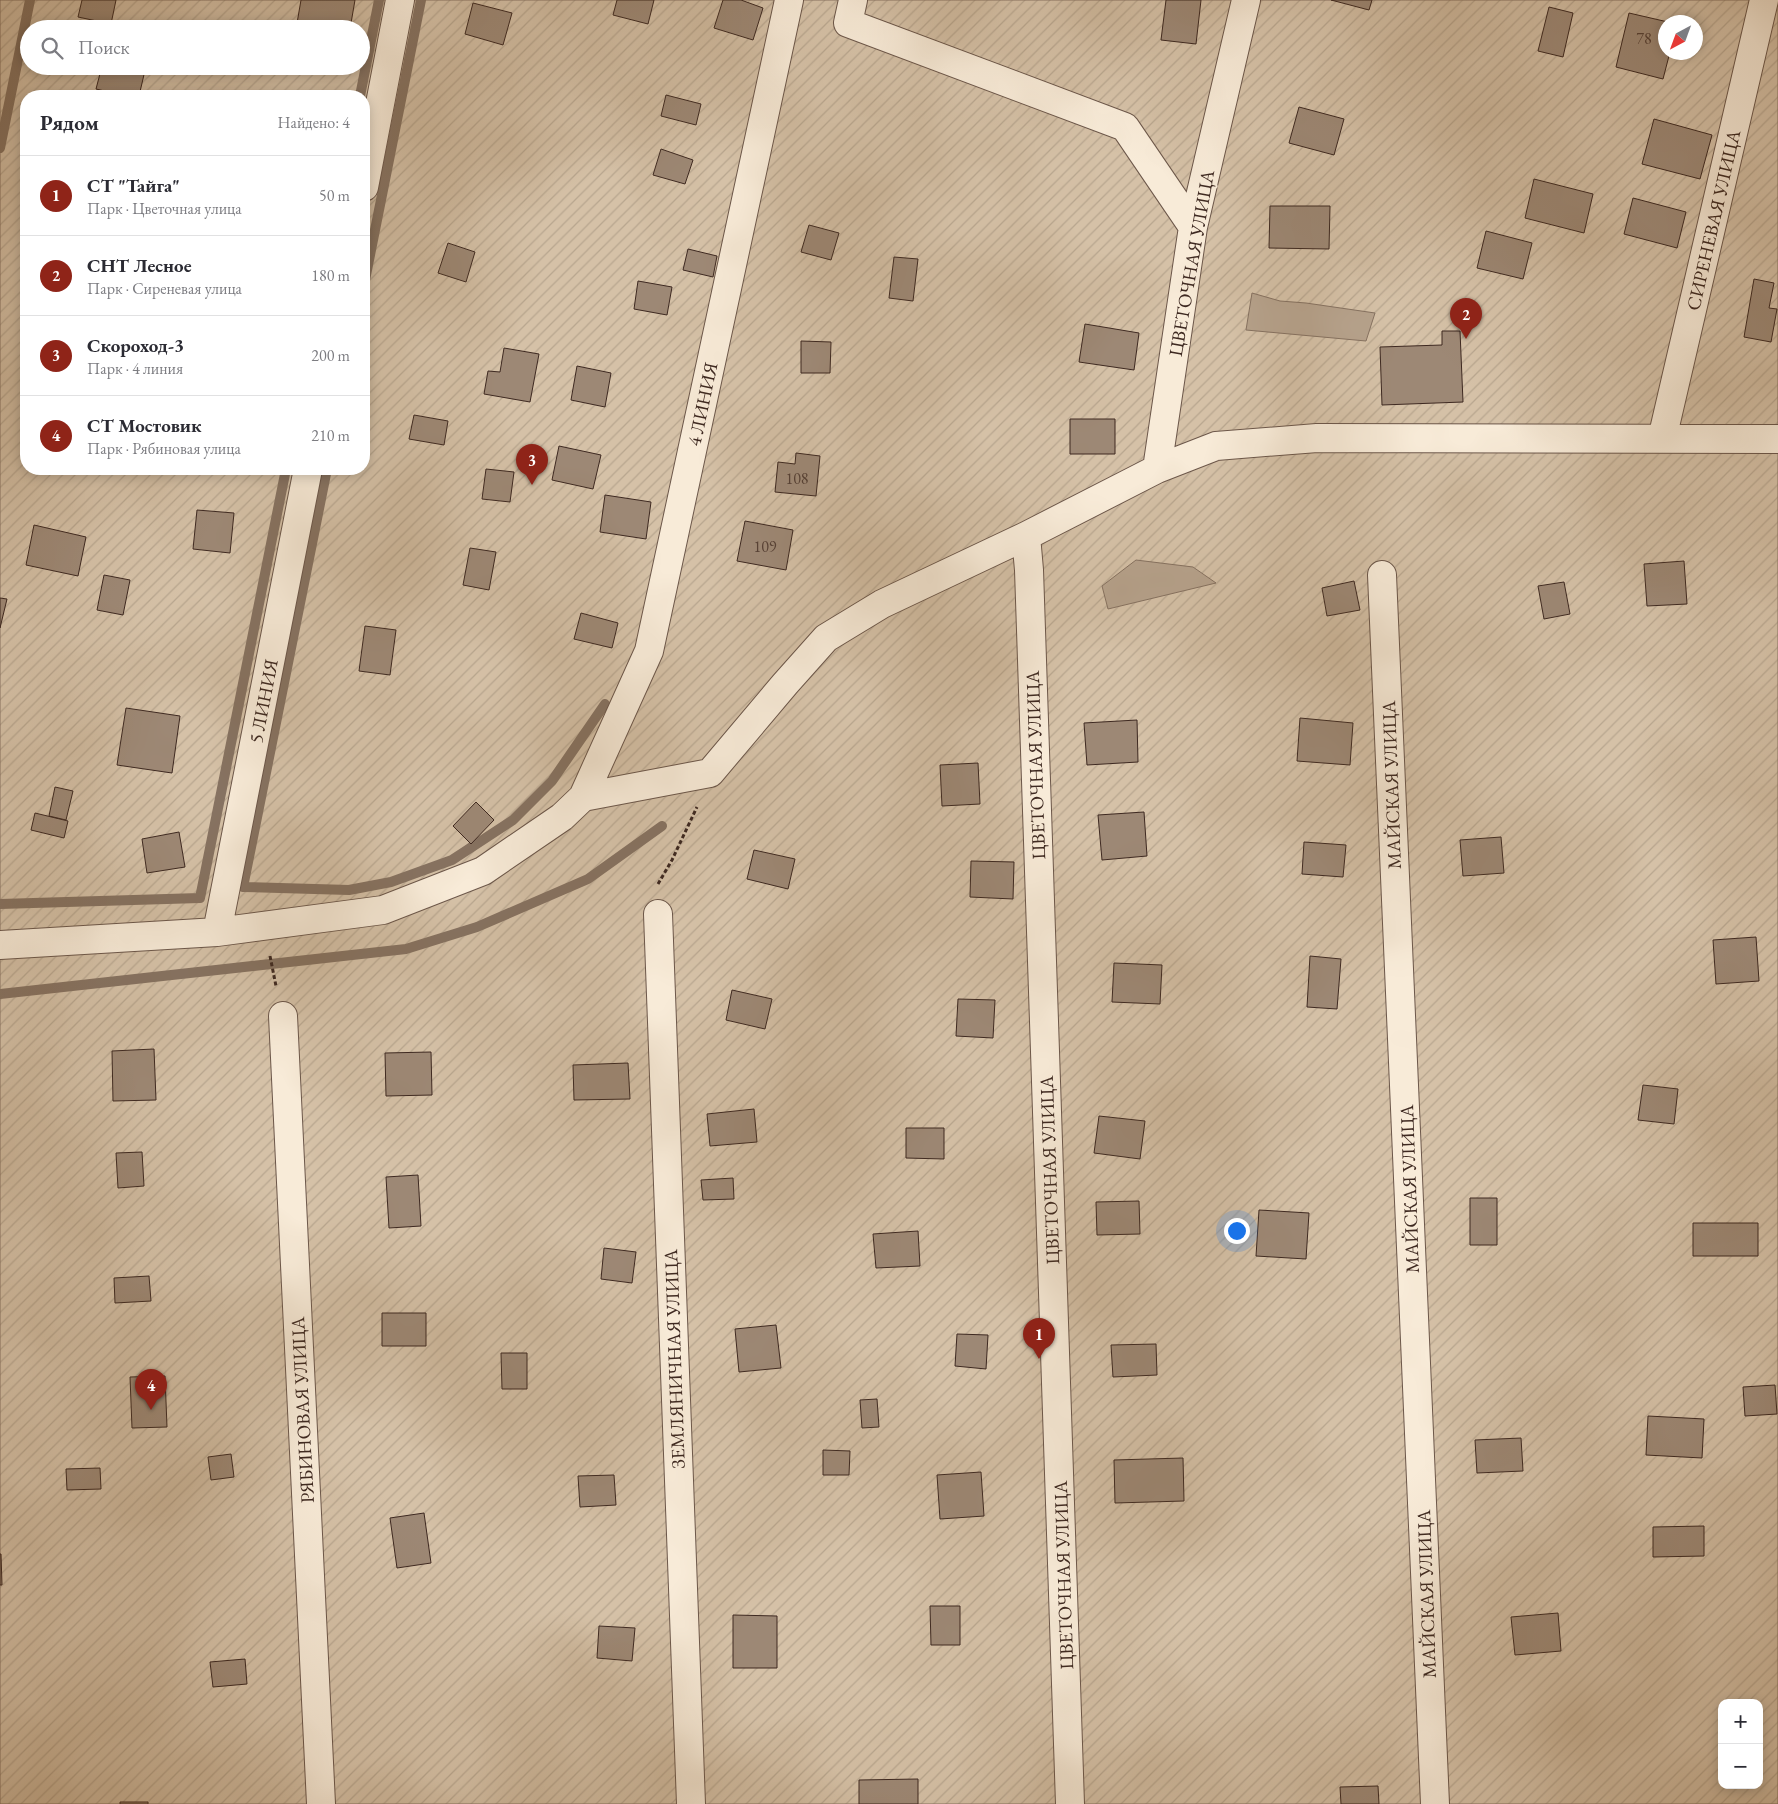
<!DOCTYPE html>
<html lang="ru">
<meta charset="utf-8">
<style>
:root{--surface:#fff;--page:#f2f2f3;--text:#2b2b33;--muted:#7c7c81;--line:#e1e1e2;--accent:#8f2418}
body{margin:0;font-family:"EB Garamond",serif;background:var(--page);color:var(--text)}
.controls{position:absolute;right:15px;bottom:15px;display:grid;overflow:hidden;border-radius:10px;box-shadow:0 2px 12px #0003}
.controls button{width:45px;height:45px;display:grid;place-items:center;padding:0;border:0;border-bottom:1px solid var(--line);background:var(--surface);color:var(--text);font:25px sans-serif}
.compass{position:absolute;left:1658px;top:15px;width:45px;height:45px;border-radius:50%;background:var(--surface);box-shadow:0 2px 12px #0003;rotate:221deg}
.you{position:absolute;left:1236px;top:1230px;width:18px;height:18px;margin:-12px;border:4px solid #fff;border-radius:50%;background:#1a73e8;box-shadow:0 0 0 8px #1a73e833}
.badge{display:grid;place-items:center;width:32px;height:32px;border-radius:50%;background:var(--accent);color:#fff;font-size:16px;font-weight:700}
.pin{position:absolute;translate:-50% -41px;filter:drop-shadow(0 1px 2px #0008)}
.pin::after{content:'';position:absolute;top:26px;width:18px;height:15px;background:inherit;clip-path:polygon(0 0,100% 0,50% 100%)}
.list{margin:0;padding:0;list-style:none}
h2{display:flex;justify-content:space-between;align-items:center;height:65px;margin:0;padding:0 20px;font-size:21px}
h2 small{font-size:16px;font-weight:400;color:var(--muted)}
.list li{display:grid;grid-template-columns:32px 1fr auto;gap:15px;align-items:center;box-sizing:border-box;height:80px;padding:0 20px;border-top:1px solid var(--line)}
.list b{display:block;font-size:19px;white-space:nowrap}
.list p{margin:0;font-size:16px;white-space:nowrap;color:var(--muted)}
.list em{font-size:16px;font-style:normal;color:var(--muted)}
.icon{flex:none;width:28px;height:28px;fill:none;stroke:currentColor;stroke-width:2;stroke-linecap:round;stroke-linejoin:round}
.map{position:relative;flex:none;width:1778px;height:1804px;overflow:hidden}
.search{position:absolute;background:var(--surface);box-shadow:0 2px 12px #0003;left:20px;top:20px;width:350px;height:55px;display:flex;align-items:center;gap:12px;box-sizing:border-box;padding:0 18px;border-radius:28px;color:var(--muted);font-size:19px}
.panel{position:absolute;background:var(--surface);box-shadow:0 2px 12px #0003;left:20px;top:90px;width:350px;height:385px;border-radius:20px}
.map>svg:first-child{display:block}
</style>
<div class="map">
<svg width="1778" height="1804" viewBox="0 0 1778 1804">
<defs>
<pattern id="garden-furrows" width="10" height="10" patternUnits="userSpaceOnUse" patternTransform="scale(1.25)"><rect width="10" height="10" fill="#d5c1a7"/><path d="M-1 1l2-2M0 10L10 0M9 11l2-2" fill="none" stroke="#b8a68f"/></pattern>
</defs>
<rect width="100%" height="100%" fill="#f4e0c3"/>
<filter id="stains"><feTurbulence type="fractalNoise" baseFrequency=".004" numOctaves="4"/><feColorMatrix values="0 0 0 0 .2 0 0 0 0 .09 0 0 0 0 .02 0 0 0 .5 -.17"/></filter>
<radialGradient id="worn" r=".72"><stop offset=".6" stop-color="#630" stop-opacity="0"/><stop offset="1" stop-color="#630" stop-opacity=".3"/></radialGradient>
<path fill="url(#garden-furrows)" stroke="#8a7564" fill-rule="evenodd" d="M0,0H1778V1804H0ZM1666,22H1696V52H1666ZM29,29H361V66H29ZM26,96H364V469H26ZM1722,1703H1759V1785H1722Z"/>
<path fill="#b6a28c" stroke="#867261" d="M1252,293L1280,301L1306,303L1375,313L1366,341L1246,330Z
M1136,560L1193,567L1216,583L1108,609L1102,586Z"/>
<g fill="none" stroke-linecap="round" stroke-linejoin="round">
<path stroke="#867261" stroke-width="10" d="M360,96L379,0
M0,148L30,0
M364,285L421,0
M327,469L243,887L349,890L391,882L452,860L513,820L552,781L605,704
M0,904L200,898L286,469
M0,994L406,949L477,927L588,879L662,826"/>
</g>
<path fill="#9d8875" stroke="#3e2921" d="M82,0H116L111,24L78,17Z
M301,0H355L350,29H296Z
M617,0H654L648,24L613,15Z
M723,0H741L763,8L753,40L714,28Z
M1166,0H1201L1196,44L1161,40Z
M1331,0H1372L1369,10Z
M473,3L512,13L503,45L465,34Z
M1549,7L1573,13L1563,57L1538,51Z
M1629,13L1668,22H1666V52H1670L1663,79L1616,67Z
M102,66H146L139,96H126L96,89Z
M666,95L701,104L696,125L661,116Z
M1299,107L1344,119L1334,155L1289,143Z
M1654,119L1712,135L1700,179L1642,164Z
M661,149L693,160L685,184L653,175Z
M1534,179L1593,194L1584,233L1525,218Z
M1633,198L1686,212L1677,248L1624,234Z
M1270,206H1330L1329,249L1269,248Z
M809,225L839,233L831,260L801,252Z
M1486,231L1532,243L1523,279L1477,268Z
M448,243L475,252L466,282L438,273Z
M688,249L717,256L713,277L683,270Z
M894,257L918,259L913,301L889,298Z
M1754,279L1774,283L1769,308L1777,309L1771,342L1744,337Z
M638,281L672,287L667,315L634,309Z
M1085,324L1139,333L1134,370L1079,362Z
M1442,331H1460L1463,402L1382,405L1380,347L1442,345Z
M801,341L831,342L830,373H801Z
M504,348L539,354L530,402L484,394L488,371L500,372Z
M577,366L611,373L605,407L571,400Z
M414,415L448,421L444,445L409,439Z
M1070,419H1115V454H1070Z
M559,446L601,455L593,489L552,480Z
M796,453L820,456L816,496L775,492L778,462L795,464Z
M486,469L514,472L510,502L482,499Z
M605,495L651,502L646,539L600,532Z
M197,510L234,513L230,553L193,549Z
M745,521L793,530L786,570L737,561Z
M34,525L86,537L78,576L26,565Z
M470,548L496,552L489,590L463,585Z
M1684,561L1687,604L1647,606L1644,564Z
M104,575L130,580L123,615L97,610Z
M1354,581L1360,610L1327,616L1322,588Z
M1564,582L1570,614L1544,619L1538,586Z
M0,598L7,599L0,628Z
M581,613L618,623L612,648L574,639Z
M365,626L396,630L390,675L359,671Z
M126,708L180,716L172,773L117,765Z
M1300,718L1353,723L1350,765L1297,761Z
M1137,720L1138,762L1087,765L1084,723Z
M978,763L980,804L942,806L940,765Z
M55,787L73,791L66,820L49,816Z
M476,802L494,820L471,844L453,826Z
M1144,812L1147,856L1102,860L1098,815Z
M35,813L68,821L64,838L31,830Z
M179,832L185,867L147,873L142,839Z
M1501,837L1504,873L1463,876L1460,840Z
M1304,842L1346,845L1343,877L1302,874Z
M754,850L795,859L788,889L747,879Z
M971,861L1014,862L1013,899L970,897Z
M1756,937L1759,981L1716,984L1713,940Z
M1310,956L1341,959L1337,1009L1307,1007Z
M1114,963L1162,965L1160,1004L1112,1002Z
M732,990L772,999L765,1029L726,1020Z
M958,999L995,1000L993,1038L956,1036Z
M154,1049L156,1100L113,1101L112,1051Z
M431,1052L432,1095L386,1096L385,1053Z
M628,1063L630,1099L574,1100L573,1065Z
M1643,1085L1678,1089L1674,1124L1638,1120Z
M754,1109L757,1142L710,1146L707,1114Z
M1099,1116L1145,1121L1140,1159L1094,1153Z
M906,1128H944V1159L906,1158Z
M142,1152L144,1186L118,1188L116,1153Z
M418,1175L421,1226L389,1228L386,1177Z
M733,1178L734,1199L703,1200L701,1180Z
M1470,1198H1497V1245H1470Z
M1139,1201L1140,1234L1097,1235L1096,1202Z
M1259,1210L1309,1213L1306,1259L1256,1256Z
M1693,1223H1758V1256H1693Z
M918,1231L920,1266L876,1268L873,1234Z
M604,1248L636,1252L632,1283L601,1279Z
M149,1276L151,1301L115,1303L114,1278Z
M382,1313H426V1346H382Z
M776,1325L781,1368L739,1372L735,1329Z
M957,1334L988,1335L986,1369L955,1366Z
M1156,1344L1157,1375L1113,1377L1111,1345Z
M501,1353H527V1389H502Z
M165,1376L167,1427L132,1428L130,1377Z
M1775,1385L1777,1414L1745,1416L1743,1387Z
M877,1399L879,1427L862,1428L860,1400Z
M1648,1416L1704,1419L1702,1458L1646,1455Z
M1521,1438L1523,1471L1477,1473L1475,1440Z
M823,1450L850,1451L849,1475H823Z
M231,1454L234,1477L211,1480L208,1457Z
M1183,1458L1184,1501L1115,1503L1114,1460Z
M100,1468L101,1489L67,1490L66,1469Z
M981,1472L984,1516L940,1519L937,1475Z
M614,1475L616,1505L580,1507L578,1476Z
M424,1513L431,1563L397,1568L390,1518Z
M1704,1526V1556L1653,1557V1527Z
M0,1554H1L2,1585H0Z
M930,1606H960V1645H931Z
M1558,1613L1561,1651L1515,1655L1511,1617Z
M733,1615L777,1616V1668H733Z
M599,1626L635,1628L632,1661L597,1658Z
M245,1659L247,1684L213,1687L210,1662Z
M918,1779V1804H859V1780Z
M1378,1786L1379,1804H1341L1340,1787Z
M120,1802H148V1804H120Z"/>
<g fill="none" stroke-linecap="round" stroke-linejoin="round">
<defs>
<path id="minor" d="M853,0L848,23L1125,127L1193,227
M364,187L400,0
M1662,439L1764,0
M1157,469L1193,227L1246,0
M1026,536L1029,570L1070,1804
M1382,575L1435,1804
M583,797L649,651L789,0
M658,914L691,1804
M217,932L308,469
M0,945L217,932L383,910L483,871L562,817L583,797L710,773L785,684L826,638L882,604L1026,536L1157,469L1216,446L1317,438L1778,439
M283,1016L321,1804"/>
</defs>
<use href="#minor" stroke="#6c574a" stroke-width="30"/>
<path stroke="#3e2921" stroke-width="3" stroke-dasharray="4 2.5" stroke-linecap="butt" d="M658,884L672,860L697,807
M270,956L276,986"/>
<use href="#minor" stroke="#f8ebd8" stroke-width="28"/>
</g>
<g text-anchor="middle" stroke-width="4" stroke-linejoin="round" paint-order="stroke">
<g font-size="16" fill="#564136">
<text x="1644" y="44">78</text>
<text x="797" y="484">108</text>
<text x="765" y="552">109</text>
</g>
<g font-size="19" fill="#3e2921" stroke="#f8ebd8">
<text transform="translate(1713 220) rotate(-77)" y="7">СИРЕНЕВАЯ УЛИЦА</text>
<text transform="translate(1191 263) rotate(-80)" y="7">ЦВЕТОЧНАЯ УЛИЦА</text>
<text transform="translate(702 404) rotate(-78)" y="7">4 ЛИНИЯ</text>
<text transform="translate(263 701) rotate(-79)" y="7">5 ЛИНИЯ</text>
<text transform="translate(1035 765) rotate(-92)" y="7">ЦВЕТОЧНАЯ УЛИЦА</text>
<text transform="translate(1391 785) rotate(-92)" y="7">МАЙСКАЯ УЛИЦА</text>
<text transform="translate(1049 1170) rotate(-92)" y="7">ЦВЕТОЧНАЯ УЛИЦА</text>
<text transform="translate(1409 1189) rotate(-92)" y="7">МАЙСКАЯ УЛИЦА</text>
<text transform="translate(674 1359) rotate(-92)" y="7">ЗЕМЛЯНИЧНАЯ УЛИЦА</text>
<text transform="translate(302 1410) rotate(-93)" y="7">РЯБИНОВАЯ УЛИЦА</text>
<text transform="translate(1063 1575) rotate(-92)" y="7">ЦВЕТОЧНАЯ УЛИЦА</text>
<text transform="translate(1426 1594) rotate(-92)" y="7">МАЙСКАЯ УЛИЦА</text>
</g>
</g>
<rect width="100%" height="100%" filter="url(#stains)"/>
<rect width="100%" height="100%" fill="url(#worn)"/>
</svg>
<div class="controls">
<button>+</button>
<button>−</button>
</div>
<svg class="compass" viewBox="-18 -18 36 36"><path d="M0-13l5 13h-10z" fill="#e53935"/><path d="M0 13l5-13h-10z" fill="#7c7c81"/></svg>
<div class="you"></div>
<div class="pin badge" style="left:1039px;top:1359px">1</div>
<div class="pin badge" style="left:1466px;top:339px">2</div>
<div class="pin badge" style="left:532px;top:485px">3</div>
<div class="pin badge" style="left:151px;top:1410px">4</div>
<div class="search"><svg class="icon" aria-label="search" viewBox="0 0 24 24"><circle cx="10" cy="10" r="6"/><path d="M15 15l6 6"/></svg>Поиск</div>
<section class="panel">
<h2>Рядом<small>Найдено: 4</small></h2>
<ul class="list">
<li><span class="badge">1</span><div><b>СТ &quot;Тайга&quot;</b><p>Парк · Цветочная улица</p></div><em>50 m</em></li>
<li><span class="badge">2</span><div><b>СНТ Лесное</b><p>Парк · Сиреневая улица</p></div><em>180 m</em></li>
<li><span class="badge">3</span><div><b>Скороход-3</b><p>Парк · 4 линия</p></div><em>200 m</em></li>
<li><span class="badge">4</span><div><b>СТ Мостовик</b><p>Парк · Рябиновая улица</p></div><em>210 m</em></li>
</ul>
</section>
</div>
